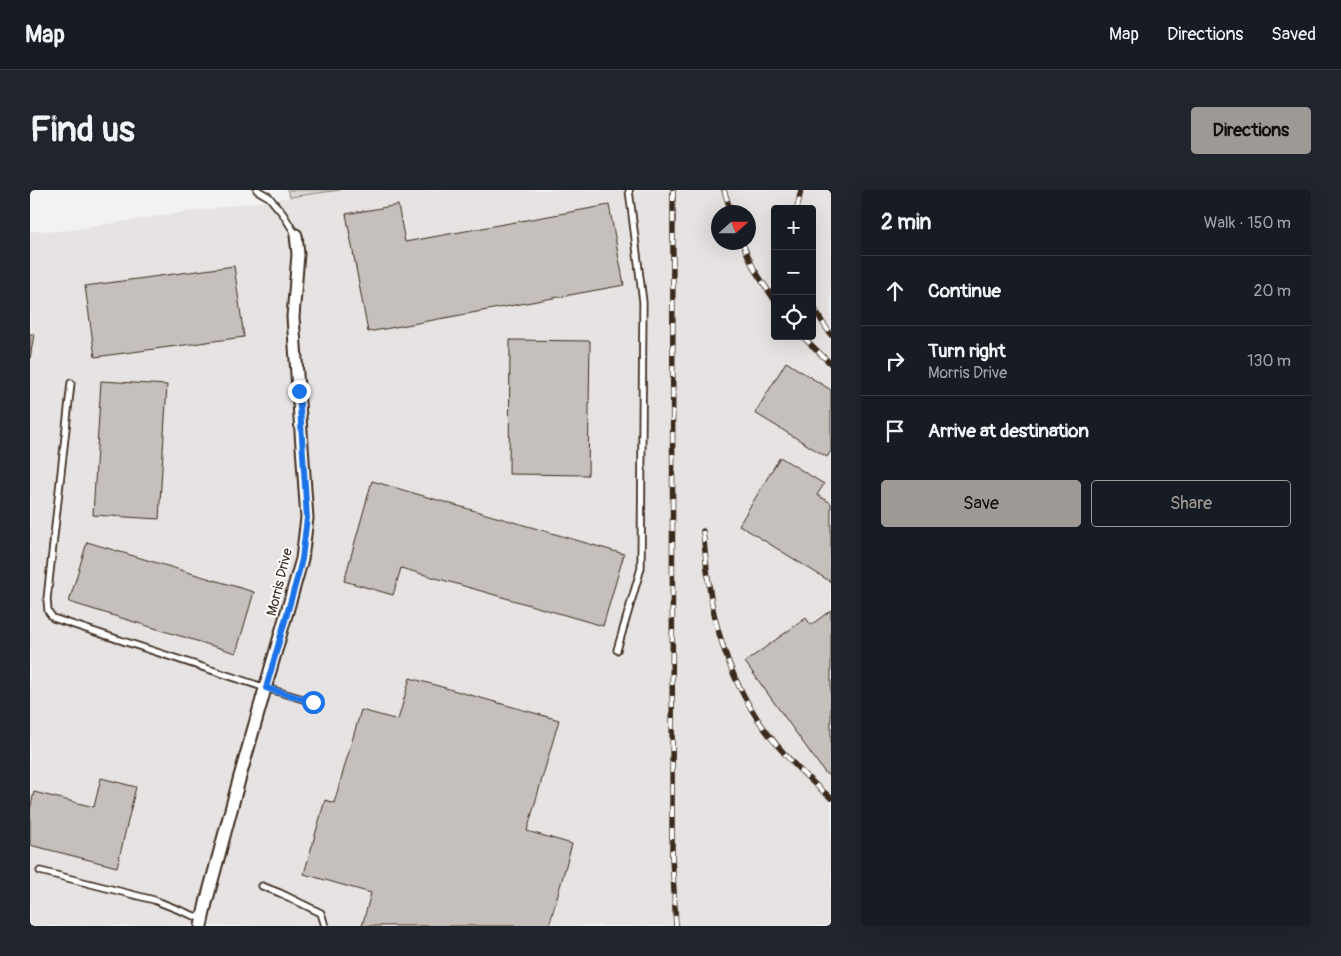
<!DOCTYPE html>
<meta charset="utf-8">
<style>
:root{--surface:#171b24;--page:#20242c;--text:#f1f3f6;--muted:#9ea1a6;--line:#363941;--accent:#9f9995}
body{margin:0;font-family:Pangolin,sans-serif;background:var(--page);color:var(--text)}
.controls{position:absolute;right:15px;top:15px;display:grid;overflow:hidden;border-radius:5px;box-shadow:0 5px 20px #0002}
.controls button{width:45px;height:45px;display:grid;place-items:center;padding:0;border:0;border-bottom:1px solid var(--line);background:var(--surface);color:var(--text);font:25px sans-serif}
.compass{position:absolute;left:681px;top:15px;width:45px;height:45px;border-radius:50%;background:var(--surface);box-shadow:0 5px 20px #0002;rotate:69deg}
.stop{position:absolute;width:15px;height:15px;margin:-11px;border:4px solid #1a73e8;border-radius:50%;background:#fff}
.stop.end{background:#1a73e8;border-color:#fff;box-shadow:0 1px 5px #0008}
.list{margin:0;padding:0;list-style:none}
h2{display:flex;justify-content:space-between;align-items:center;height:65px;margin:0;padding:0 20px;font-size:21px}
h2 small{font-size:16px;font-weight:400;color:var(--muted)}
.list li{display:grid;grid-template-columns:32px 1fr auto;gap:15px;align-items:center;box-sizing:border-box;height:70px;padding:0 20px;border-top:1px solid var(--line)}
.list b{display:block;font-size:19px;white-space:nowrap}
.list p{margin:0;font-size:16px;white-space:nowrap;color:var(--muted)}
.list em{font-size:16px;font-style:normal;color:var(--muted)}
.actions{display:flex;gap:10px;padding:15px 20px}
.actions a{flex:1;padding:11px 0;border:1px solid var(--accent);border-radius:5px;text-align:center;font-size:18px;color:var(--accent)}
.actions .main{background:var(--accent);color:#111}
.icon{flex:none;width:28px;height:28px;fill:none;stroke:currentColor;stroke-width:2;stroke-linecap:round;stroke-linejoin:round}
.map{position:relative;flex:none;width:801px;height:736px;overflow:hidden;border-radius:5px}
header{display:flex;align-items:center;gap:30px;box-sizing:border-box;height:70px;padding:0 25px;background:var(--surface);border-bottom:1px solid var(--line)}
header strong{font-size:24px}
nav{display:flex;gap:28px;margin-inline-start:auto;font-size:18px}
.intro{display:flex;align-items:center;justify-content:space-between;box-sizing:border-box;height:120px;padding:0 30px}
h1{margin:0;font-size:35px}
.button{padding:12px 22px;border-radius:5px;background:var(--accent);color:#111;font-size:18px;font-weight:700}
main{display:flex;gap:30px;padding:0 30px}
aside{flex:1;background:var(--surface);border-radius:5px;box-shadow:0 5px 20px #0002}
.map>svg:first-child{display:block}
</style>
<header>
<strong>Map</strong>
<nav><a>Map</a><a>Directions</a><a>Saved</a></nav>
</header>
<div class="intro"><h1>Find us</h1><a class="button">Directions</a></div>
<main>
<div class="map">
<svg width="801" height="736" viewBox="0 0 801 736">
<rect width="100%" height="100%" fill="#f3f2f2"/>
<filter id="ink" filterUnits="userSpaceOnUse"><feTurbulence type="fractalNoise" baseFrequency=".02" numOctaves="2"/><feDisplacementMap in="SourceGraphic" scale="10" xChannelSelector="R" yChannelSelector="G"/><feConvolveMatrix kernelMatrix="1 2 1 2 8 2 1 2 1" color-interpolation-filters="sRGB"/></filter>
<g filter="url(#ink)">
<path fill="#e6e3e2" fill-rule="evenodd" d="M310,0H801V736H0V41H36L122,27ZM745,19H782V146H745ZM688,22H718V52H688Z"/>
<path fill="#d8d5d2" stroke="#8a8078" d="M257,0H310L260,7Z"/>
<path fill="#c6c0bd" stroke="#3b2a1e" d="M368,15L375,52L579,15L594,95L338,142L316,24Z
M204,76L214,147L65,167L55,96Z
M0,144H4L0,169Z
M480,150L560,151L558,285L479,284Z
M756,172L801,200V261L797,267L725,223Z
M71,191L137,195L129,329L63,325Z
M750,267L794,294L787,305L801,313V392L709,335Z
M342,291L594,364L573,436L371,378L363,405L314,391Z
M57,352L224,402L206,463L39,412Z
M801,420V587L795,583L715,472L776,428L781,435Z
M380,488L529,530L497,641L542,654L519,736H332L341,703L274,684L295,610L304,613L331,520L368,530Z
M71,588L106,597L87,677L0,655V620L4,602L64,617Z"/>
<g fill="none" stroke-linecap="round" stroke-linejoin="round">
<defs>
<path id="service" d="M227,0L239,7L253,24L266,45
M41,193L17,409L18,421L23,428L236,498L283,512
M587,460L611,378L613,112L599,0
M10,681L124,710L172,729
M232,696L250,703L291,723L295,736"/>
<path id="minor" d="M171,736L176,713L209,590L272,369L277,328L263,127L268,64L266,45"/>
</defs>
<use href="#service" stroke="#3b2a1e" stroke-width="9"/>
<use href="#minor" stroke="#3b2a1e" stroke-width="15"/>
<use href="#service" stroke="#fff" stroke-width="5.5"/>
<use href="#minor" stroke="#fff" stroke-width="11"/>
<defs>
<path id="rail" d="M643,0L642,667L646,736
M694,0L701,22
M767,19L771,0
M712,52L724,79L745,111
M782,113L791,130L801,145
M772,146L801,174
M673,341C676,370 678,400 685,428C704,506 740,558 801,608"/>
</defs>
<use href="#rail" stroke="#3b2a1e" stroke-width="5.5"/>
<use href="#rail" stroke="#fff" stroke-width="4" stroke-dasharray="11" stroke-linecap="butt"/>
</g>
</g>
<g fill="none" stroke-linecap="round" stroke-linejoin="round" filter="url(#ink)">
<path stroke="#1a73e8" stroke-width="6" d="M269,201L277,328L272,369L268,385L236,498L283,512"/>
</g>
<g text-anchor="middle" stroke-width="4" stroke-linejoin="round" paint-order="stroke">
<g font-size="14" fill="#3b2a1e" stroke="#fff">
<text transform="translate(249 392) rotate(-76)" y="5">Morris Drive</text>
</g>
</g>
</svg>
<div class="controls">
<button>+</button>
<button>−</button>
<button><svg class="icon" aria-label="locate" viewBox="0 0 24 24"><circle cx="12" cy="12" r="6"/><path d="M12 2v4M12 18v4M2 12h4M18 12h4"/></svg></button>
</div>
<svg class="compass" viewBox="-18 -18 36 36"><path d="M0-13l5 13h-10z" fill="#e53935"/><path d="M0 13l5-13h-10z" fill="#9ea1a6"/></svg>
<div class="stop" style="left:283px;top:512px"></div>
<div class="stop end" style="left:269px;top:201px"></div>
</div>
<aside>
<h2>2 min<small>Walk · 150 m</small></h2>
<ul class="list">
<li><svg class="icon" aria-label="ahead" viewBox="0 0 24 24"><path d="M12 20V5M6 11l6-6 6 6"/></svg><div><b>Continue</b></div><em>20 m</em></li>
<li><svg class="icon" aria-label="right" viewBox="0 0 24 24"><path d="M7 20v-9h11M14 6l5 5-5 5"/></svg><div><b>Turn right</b><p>Morris Drive</p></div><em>130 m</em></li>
<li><svg class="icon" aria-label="arrive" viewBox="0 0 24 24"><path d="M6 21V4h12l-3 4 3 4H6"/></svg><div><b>Arrive at destination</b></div></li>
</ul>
<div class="actions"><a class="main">Save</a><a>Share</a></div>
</aside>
</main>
